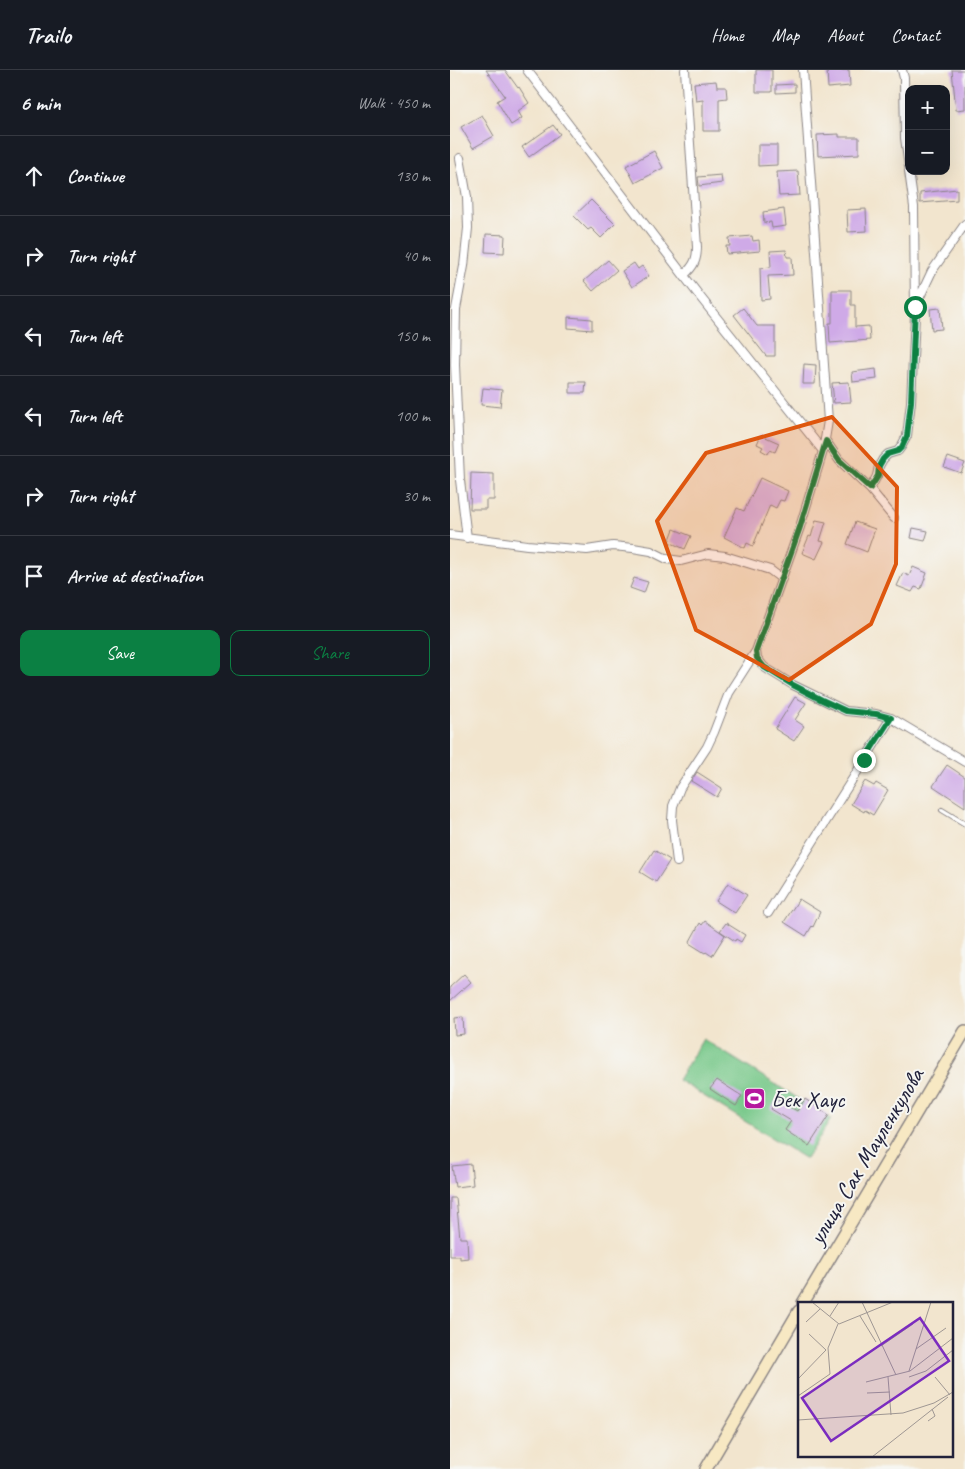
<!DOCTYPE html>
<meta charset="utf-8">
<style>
:root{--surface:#171b24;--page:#20242c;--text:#f1f3f6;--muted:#9ea1a6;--line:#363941;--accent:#0b8043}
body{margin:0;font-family:Caveat,sans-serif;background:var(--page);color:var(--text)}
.controls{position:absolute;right:15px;top:15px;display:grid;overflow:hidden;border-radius:10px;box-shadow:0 5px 20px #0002}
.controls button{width:45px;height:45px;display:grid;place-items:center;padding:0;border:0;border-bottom:1px solid var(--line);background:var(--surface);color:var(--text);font:25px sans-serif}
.stop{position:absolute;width:15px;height:15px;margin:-11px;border:4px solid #0b8043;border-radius:50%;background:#fff}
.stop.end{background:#0b8043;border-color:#fff;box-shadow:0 1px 5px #0008}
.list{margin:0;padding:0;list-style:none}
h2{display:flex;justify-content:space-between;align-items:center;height:65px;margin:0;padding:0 20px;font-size:21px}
h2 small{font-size:16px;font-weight:400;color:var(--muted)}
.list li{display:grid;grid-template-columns:32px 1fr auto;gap:15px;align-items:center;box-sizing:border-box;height:80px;padding:0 20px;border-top:1px solid var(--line)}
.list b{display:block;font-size:19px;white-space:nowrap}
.list em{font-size:16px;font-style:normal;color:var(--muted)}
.actions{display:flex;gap:10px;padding:15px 20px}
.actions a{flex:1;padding:11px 0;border:1px solid var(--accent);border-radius:10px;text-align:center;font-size:18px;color:var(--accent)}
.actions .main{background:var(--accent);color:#fff}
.icon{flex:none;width:28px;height:28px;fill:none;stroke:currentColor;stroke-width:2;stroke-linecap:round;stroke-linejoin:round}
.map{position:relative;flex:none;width:515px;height:1399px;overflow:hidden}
header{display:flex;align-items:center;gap:30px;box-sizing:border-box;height:70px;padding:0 25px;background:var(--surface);border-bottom:1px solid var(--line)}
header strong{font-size:24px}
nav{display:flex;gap:28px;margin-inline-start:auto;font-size:18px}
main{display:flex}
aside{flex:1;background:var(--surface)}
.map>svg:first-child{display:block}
</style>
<header>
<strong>Trailo</strong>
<nav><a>Home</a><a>Map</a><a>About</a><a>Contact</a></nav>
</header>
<main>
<aside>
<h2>6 min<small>Walk · 450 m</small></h2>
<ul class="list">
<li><svg class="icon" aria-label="ahead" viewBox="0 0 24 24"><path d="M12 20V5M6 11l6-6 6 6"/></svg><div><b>Continue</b></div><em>130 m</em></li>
<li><svg class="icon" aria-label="right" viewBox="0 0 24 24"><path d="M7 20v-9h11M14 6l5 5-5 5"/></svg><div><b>Turn right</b></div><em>40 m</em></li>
<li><svg class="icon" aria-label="left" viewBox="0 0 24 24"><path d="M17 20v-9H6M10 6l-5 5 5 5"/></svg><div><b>Turn left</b></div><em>150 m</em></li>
<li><svg class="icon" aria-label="left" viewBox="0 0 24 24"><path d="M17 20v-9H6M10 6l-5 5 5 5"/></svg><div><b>Turn left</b></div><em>100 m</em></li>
<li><svg class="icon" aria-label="right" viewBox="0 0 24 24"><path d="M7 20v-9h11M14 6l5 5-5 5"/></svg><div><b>Turn right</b></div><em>30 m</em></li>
<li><svg class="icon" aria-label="arrive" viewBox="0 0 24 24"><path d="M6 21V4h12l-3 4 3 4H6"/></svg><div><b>Arrive at destination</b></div></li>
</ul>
<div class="actions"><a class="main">Save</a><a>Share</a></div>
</aside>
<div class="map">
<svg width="515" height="1399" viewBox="0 0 515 1399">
<rect width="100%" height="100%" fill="#f6f6f2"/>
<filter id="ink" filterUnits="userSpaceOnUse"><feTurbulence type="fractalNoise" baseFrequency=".02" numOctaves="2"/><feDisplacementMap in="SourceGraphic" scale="10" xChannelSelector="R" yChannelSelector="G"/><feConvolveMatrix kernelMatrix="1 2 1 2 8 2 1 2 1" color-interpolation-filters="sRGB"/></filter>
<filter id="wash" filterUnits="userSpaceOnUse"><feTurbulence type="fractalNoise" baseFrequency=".0096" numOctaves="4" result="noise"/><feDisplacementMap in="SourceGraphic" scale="20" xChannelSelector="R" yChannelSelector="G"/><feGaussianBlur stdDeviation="1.12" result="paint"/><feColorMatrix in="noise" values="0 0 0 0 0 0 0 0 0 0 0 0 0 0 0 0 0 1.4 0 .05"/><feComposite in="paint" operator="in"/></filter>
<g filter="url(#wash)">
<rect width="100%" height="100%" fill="#f2e5ce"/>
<path fill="#77c889" stroke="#4c7562" d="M253,969L381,1049L356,1089L228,1010Z"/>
<g id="blocks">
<path fill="#cfaae7" d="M36,0H55L68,18L69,17L79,33L68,41L72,48L61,55L47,31L55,26Z
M306,0H322V22H306Z
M377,0H399L400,16L378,18Z
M502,0H515V39L506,40Z
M266,11L267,17H276L277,28L269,29V61H253V30L246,31L244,13Z
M345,14V22L326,23V15Z
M32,45L44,66L23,78L11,57Z
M103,55L110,64L79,87L72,77Z
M389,64V67H409V84L368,86L367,65Z
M308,75H327V95L308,96Z
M204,81L213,98L185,113L176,96Z
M348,101L350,125L329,126L327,102Z
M271,105L272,113L249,116L248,107Z
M507,119V130L470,133V123Z
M141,130L165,154L151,168L141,158L138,160L124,146Z
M334,139L336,156L322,158L321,152L314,153L313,142Z
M416,139L417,161L398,162L397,140Z
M36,164L55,165L54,183L35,182Z
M302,166L303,171L309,170L310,181L277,184L276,176H280L279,168Z
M336,180L337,187H342L343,205L318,206L320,229L311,230L310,198L321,197L320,181Z
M158,190L167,200L143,221L134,211Z
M184,193L188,199L192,196L199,206L182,217L172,201Z
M382,220H401V235H405V257L419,256L420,270L380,273L379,253H382Z
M293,238L307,256H325V286H316L284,245Z
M490,238L492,259L482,260L480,239Z
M118,247L142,249V260L118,258Z
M354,294L366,295L365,314H353Z
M426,299L427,309L403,312L402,302Z
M120,312H136L135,323H120Z
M399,312L401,332L384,333L382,313Z
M33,318L52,320L50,337L31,335Z
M311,365L329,373L325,382L320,380L318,384L311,380L313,377L307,374Z
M498,387L515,393L511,403L494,397Z
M21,403L44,404V430H36V439H20Z
M310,408L338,421L334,431L330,430L326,438L320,435L303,476L297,473L295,478L274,467L287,438L294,441Z
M366,450L376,452L370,471L374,472L366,489L352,483L359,466L361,467Z
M405,452L425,459L417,482L397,474Z
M463,458L478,461L475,471L461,468Z
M224,459L241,466L235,479L219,472Z
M463,497L477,503L471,519L465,517L462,522L447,516L453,503L459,506Z
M184,508L198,512L194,523L180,518Z
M345,627L356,633L345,650L354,656L344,671L325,659Z
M497,695L515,707V737L483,716Z
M247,702L272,718L267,727L241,711Z
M415,711L424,716L426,713L438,720L423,745L415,740L414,742L401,734Z
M204,780L220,790L206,812L190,802Z
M278,813L297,825L285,843L266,831Z
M349,829L370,842L363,857L362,856L356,866L334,852Z
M255,851L275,865L262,886L256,882L255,883L239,873L250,853L252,855Z
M276,853L295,865L291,872L286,869L285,871L270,861Z
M14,904L21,912L0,931V917Z
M13,947L14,964L5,965L4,948Z
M267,1010L292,1026L286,1036L260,1019Z
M327,1029L347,1041L355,1029L379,1045L359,1076L335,1060L341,1051L321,1039Z
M21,1094L23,1115L5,1117L2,1096Z
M0,1128H6L10,1168H17L18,1188L10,1189V1186H0Z"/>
</g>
</g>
<g filter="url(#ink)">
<use href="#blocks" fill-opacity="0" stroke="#8a8484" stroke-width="1"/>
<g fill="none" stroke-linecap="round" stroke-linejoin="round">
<defs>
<path id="service" d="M492,740L515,754"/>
<path id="minor" d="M77,0L251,228L373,381
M452,0L454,8L455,68L459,97
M10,88L17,127L18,158L14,196L6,239L5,295L10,410L17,468
M234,205C244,196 247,190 247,177L235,0
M466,235L482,201L515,154
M376,371L389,390L420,419L444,448
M420,419L427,406L429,396L433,389L438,384L448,381L451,377L457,366L461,332L465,245L464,137L459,101
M0,465L77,475L137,480L163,476L183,478L201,481L217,489L231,491L258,484L275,486L320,500L332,509
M306,581L307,588L314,597L343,615L396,641L426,644L441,648L515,692
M227,792L222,750L223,736L230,718L257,677L264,662L279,623L306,581L350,457L373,381L378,351L353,0
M318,843L441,648"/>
<path id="secondary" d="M353,1233L515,961
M256,1399L349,1241"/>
</defs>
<use href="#service" stroke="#8a8484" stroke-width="6"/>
<use href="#minor" stroke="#8a8484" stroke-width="10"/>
<use href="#secondary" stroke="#8a8484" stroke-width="14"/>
<use href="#service" stroke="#fff" stroke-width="4"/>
<use href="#minor" stroke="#fff" stroke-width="8"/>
<use href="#secondary" stroke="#f7e8c3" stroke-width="11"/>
</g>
</g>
<g fill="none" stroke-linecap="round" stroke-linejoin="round" filter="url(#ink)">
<path stroke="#0b8043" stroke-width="6" d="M414,690L441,648L426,644L396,641L372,630L343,615L314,597L307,588L306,581L350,457L376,371L389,390L420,418L428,406L429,396L433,389L438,384L448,381L452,377L457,366L461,332L465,237"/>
</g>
<path fill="#de560e" fill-opacity="0.2" stroke="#de560e" stroke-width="4" stroke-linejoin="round" d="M382,347L447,417L446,494L421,554L339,610L246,560L207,451L256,383Z"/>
<defs>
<symbol id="stadium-square" viewBox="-11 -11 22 22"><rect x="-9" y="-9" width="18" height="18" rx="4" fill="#b5179e" stroke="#f6f6f2"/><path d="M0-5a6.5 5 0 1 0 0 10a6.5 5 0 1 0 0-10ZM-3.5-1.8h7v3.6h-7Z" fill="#fff"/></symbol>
</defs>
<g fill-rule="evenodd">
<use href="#stadium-square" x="292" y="1016" width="25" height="25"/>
</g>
<g text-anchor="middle" stroke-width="4" stroke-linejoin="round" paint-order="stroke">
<g font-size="24" fill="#22223b" stroke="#f6f6f2" text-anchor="start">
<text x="321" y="1037">Бек Хаус</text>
</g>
<g font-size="24" fill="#22223b" stroke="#f6f6f2">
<text transform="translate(416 1086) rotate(-59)" y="8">улица Сак Мауленкулова</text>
</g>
</g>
<g transform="translate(348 1232)">
<rect width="155" height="155" fill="#f2e5ce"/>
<path fill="none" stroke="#9f9793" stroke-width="1" d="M14,0L41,22L95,0M64,0L98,73M32,14L41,0M62,14L78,40M8,20L22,7M11,32L28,48M83,44L115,22M118,47L148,26M111,69L133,0M90,75L93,113M111,75L128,69L155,48M137,75L152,93M0,77L28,48M68,80L112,69L155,36M69,91L92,90M0,94L32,72L30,46L40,22M0,118L105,111L136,101L155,90M130,119L137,114L134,107M74,155L150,95"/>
<path fill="#7b2cbf" fill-opacity="0.15" stroke="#7b2cbf" stroke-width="2.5" d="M122,16L151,59L33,139L4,96Z"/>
<rect width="155" height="155" fill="none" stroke="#22223b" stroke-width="2.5"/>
</g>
</svg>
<div class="controls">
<button>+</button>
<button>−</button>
</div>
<div class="stop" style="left:465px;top:237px"></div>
<div class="stop end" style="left:414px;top:690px"></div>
</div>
</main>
